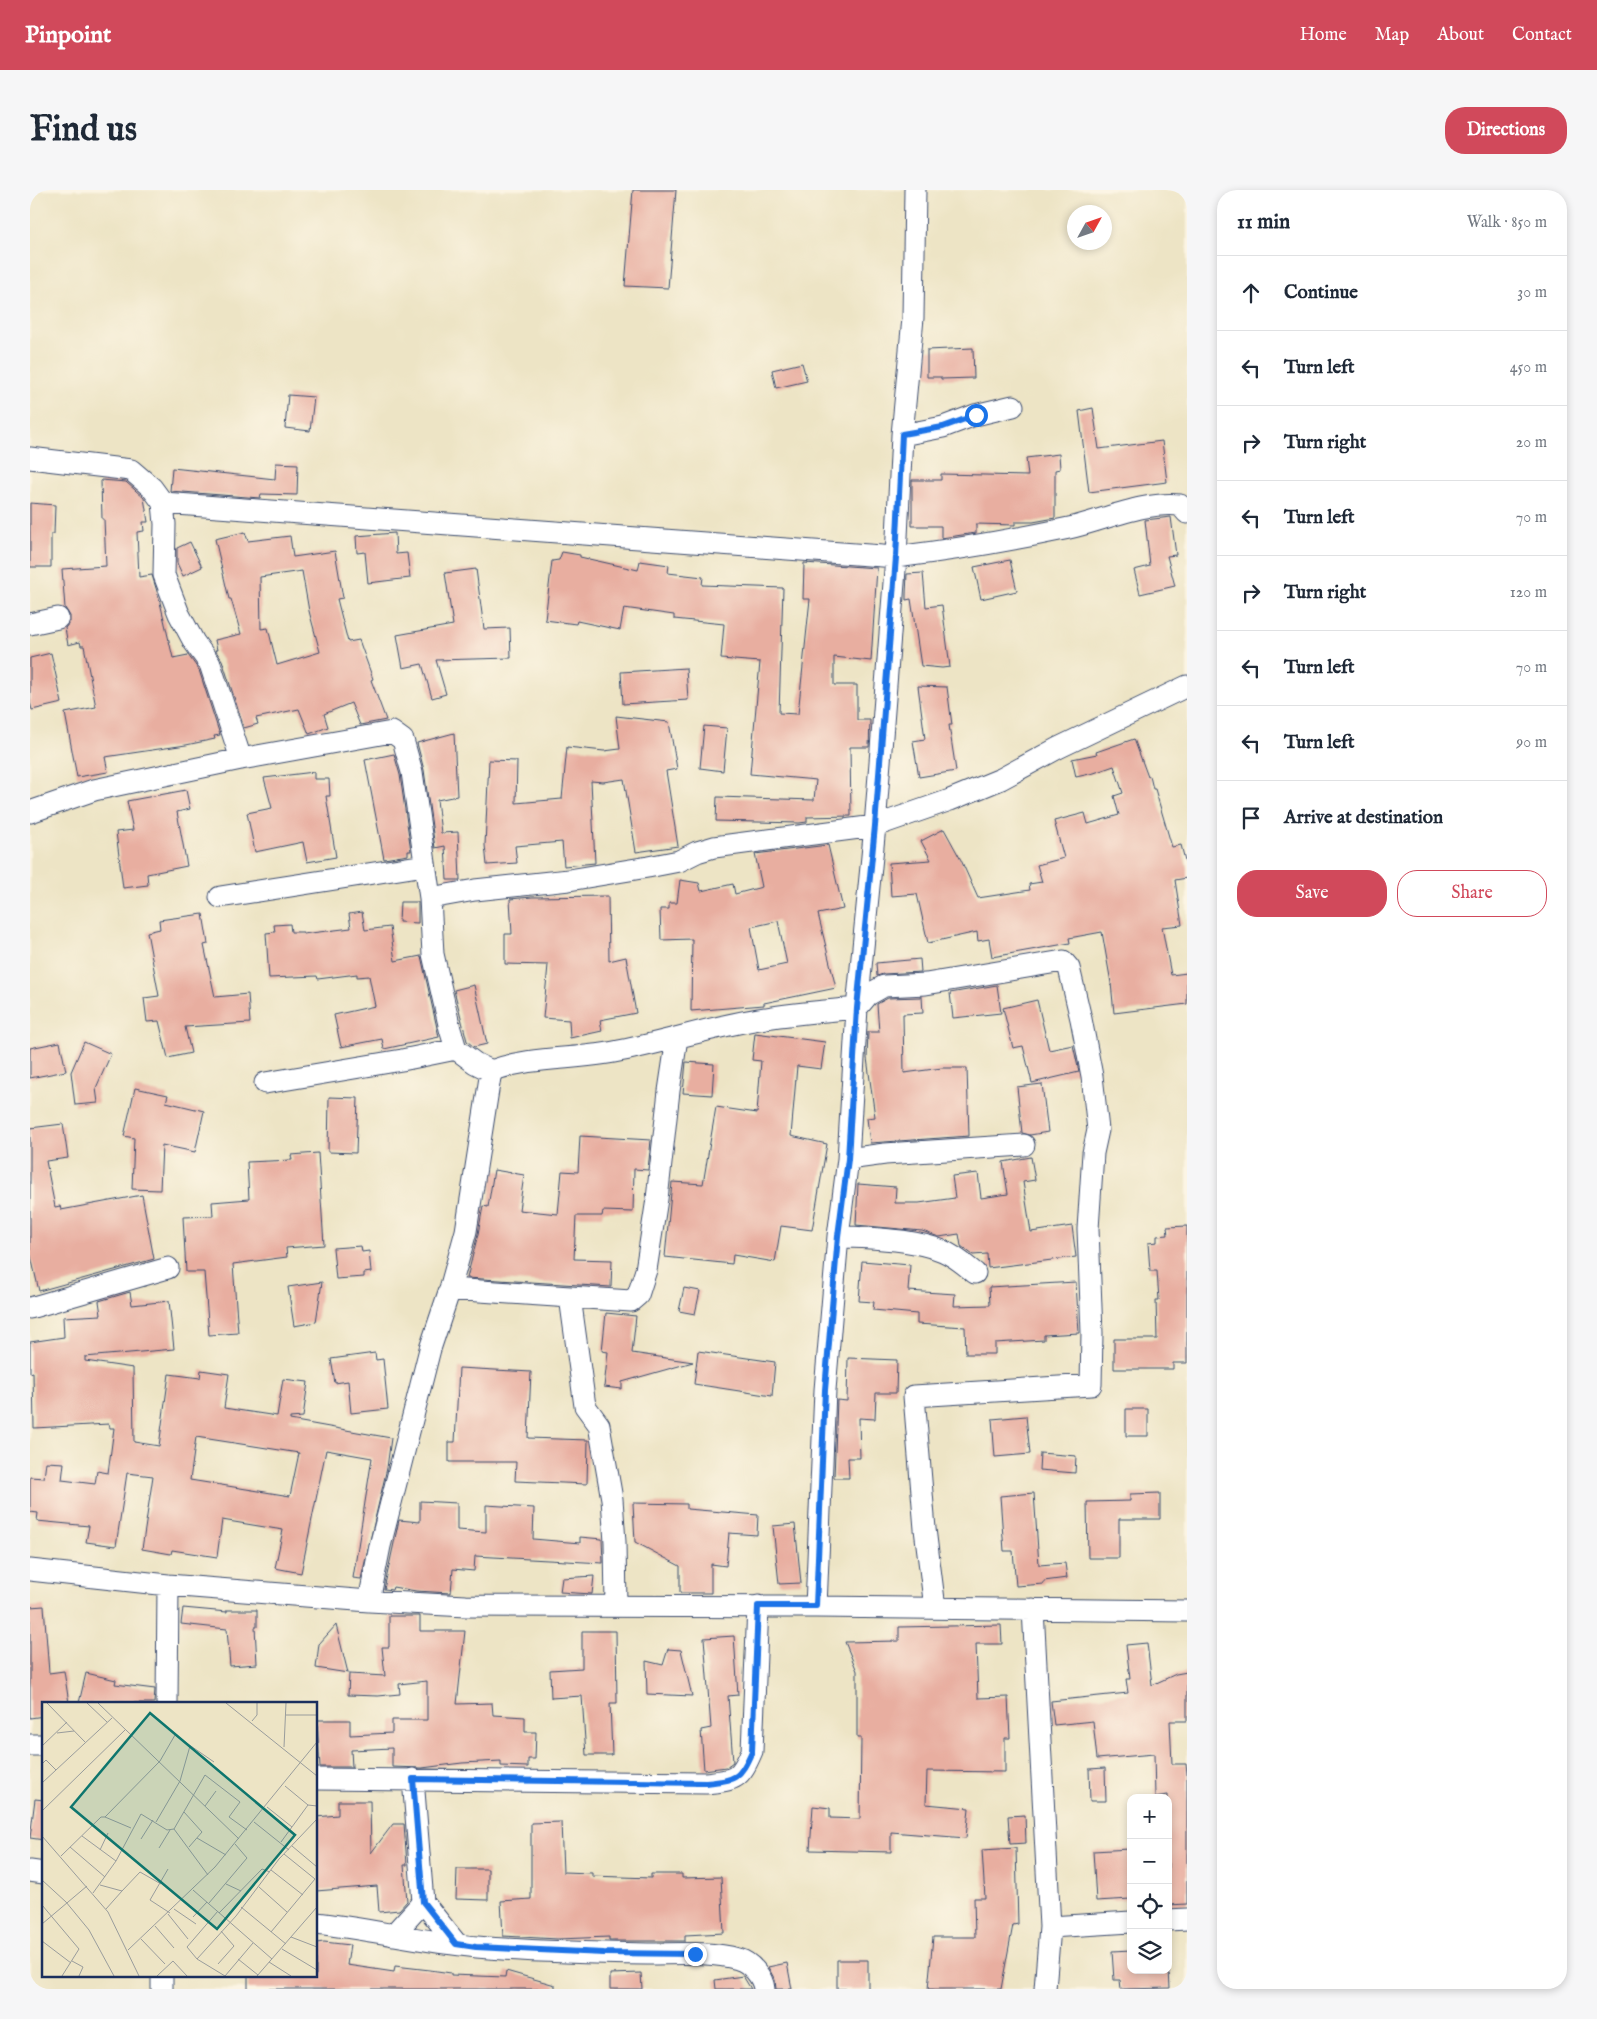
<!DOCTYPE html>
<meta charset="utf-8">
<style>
:root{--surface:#fff;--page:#f6f6f7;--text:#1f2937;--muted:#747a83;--line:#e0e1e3;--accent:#d1495b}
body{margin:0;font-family:"IM FELL English",serif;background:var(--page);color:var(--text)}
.controls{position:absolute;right:15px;bottom:15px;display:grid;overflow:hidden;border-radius:10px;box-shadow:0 2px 8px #0003}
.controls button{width:45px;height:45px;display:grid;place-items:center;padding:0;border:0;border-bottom:1px solid var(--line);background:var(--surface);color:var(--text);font:25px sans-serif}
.compass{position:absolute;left:1037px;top:15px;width:45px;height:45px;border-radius:50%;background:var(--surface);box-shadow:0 2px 8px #0003;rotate:50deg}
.stop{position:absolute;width:15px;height:15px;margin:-11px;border:4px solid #1a73e8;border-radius:50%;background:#fff}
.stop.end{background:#1a73e8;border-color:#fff;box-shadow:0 1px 5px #0008}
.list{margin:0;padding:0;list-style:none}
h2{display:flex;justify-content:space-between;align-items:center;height:65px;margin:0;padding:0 20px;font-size:21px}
h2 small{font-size:16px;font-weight:400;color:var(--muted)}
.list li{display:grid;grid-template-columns:32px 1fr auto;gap:15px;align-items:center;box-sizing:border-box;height:75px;padding:0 20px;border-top:1px solid var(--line)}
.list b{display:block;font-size:19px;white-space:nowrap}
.list em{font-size:16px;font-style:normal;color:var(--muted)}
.actions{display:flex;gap:10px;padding:15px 20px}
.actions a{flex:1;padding:11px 0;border:1px solid var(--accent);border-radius:20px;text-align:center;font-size:18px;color:var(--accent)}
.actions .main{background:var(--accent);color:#fff}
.icon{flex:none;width:28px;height:28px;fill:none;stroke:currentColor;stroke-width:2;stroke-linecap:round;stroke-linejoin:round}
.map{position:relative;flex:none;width:1157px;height:1799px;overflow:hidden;border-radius:20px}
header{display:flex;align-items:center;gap:30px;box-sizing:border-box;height:70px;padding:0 25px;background:var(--accent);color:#fff}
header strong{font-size:24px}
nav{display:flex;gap:28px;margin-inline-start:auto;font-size:18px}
.intro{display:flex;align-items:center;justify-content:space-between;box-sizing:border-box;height:120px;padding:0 30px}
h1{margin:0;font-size:35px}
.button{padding:12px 22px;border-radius:20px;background:var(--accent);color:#fff;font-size:18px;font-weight:700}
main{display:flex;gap:30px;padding:0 30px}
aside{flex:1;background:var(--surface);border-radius:20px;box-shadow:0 2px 8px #0003}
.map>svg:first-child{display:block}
</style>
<header>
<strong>Pinpoint</strong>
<nav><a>Home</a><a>Map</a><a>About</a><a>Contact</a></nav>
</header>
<div class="intro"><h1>Find us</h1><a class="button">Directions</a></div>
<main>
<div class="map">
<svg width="1157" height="1799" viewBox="0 0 1157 1799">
<rect width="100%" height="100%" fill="#fcf5e5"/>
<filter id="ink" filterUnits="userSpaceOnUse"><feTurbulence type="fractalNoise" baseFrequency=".02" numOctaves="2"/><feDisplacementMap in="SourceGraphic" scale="10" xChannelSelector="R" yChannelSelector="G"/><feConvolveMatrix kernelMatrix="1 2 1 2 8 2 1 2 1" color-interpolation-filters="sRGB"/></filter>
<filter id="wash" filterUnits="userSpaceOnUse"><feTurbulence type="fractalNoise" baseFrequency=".0096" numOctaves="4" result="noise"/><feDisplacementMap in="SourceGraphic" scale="20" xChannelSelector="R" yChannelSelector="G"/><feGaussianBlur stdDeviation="1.12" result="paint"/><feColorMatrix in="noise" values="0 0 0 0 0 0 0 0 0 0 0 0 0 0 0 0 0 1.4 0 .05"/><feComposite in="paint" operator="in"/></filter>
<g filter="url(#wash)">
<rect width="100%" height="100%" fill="#ede4c5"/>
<g id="blocks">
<path fill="#e8aea0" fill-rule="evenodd" d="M603,0H646L638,98L595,96Z
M943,158L944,188L911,189V187H897V160Z
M772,173L777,191L746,198L742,180Z
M258,205L284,207L280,241L255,238Z
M1063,218L1069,259L1132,251L1137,292L1059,302L1049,221Z
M1029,264L1030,279L1025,280V328L1003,332H985V335L946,334V343L911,348V336H882V290H911V284L998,286L996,268Z
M246,273L268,274L267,305L231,304L230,308L140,301L142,278L245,289Z
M71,290L96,292L114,308L118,332H113L114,341L107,342L109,387L122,385L129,408L143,468L158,465L169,480L190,545L184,546L185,549L156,555L75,567L78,582L47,587L35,523L66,517L54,456H51L50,452L38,455L35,438L40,432V426L35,418L32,379L76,376L74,329H72Z
M0,313L25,315L24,344H21V377H0Z
M1141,327L1146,365L1137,366L1145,396L1110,404L1104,380L1120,376L1115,330Z
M215,342L218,351L260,346L263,367L305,361L313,408L307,409L318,452L329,450L343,489L341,490L356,530L330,535L321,513L294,524L298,537L279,544L269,519L226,528L228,534L214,538L192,470L185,460H187L185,450L211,444L201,409H199L185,349ZM272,381L279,421L290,462L247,475L238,438L231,439L230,387Z
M365,343L366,364L377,363L380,388L338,393L335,362L327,363L326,346Z
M160,352L172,377L153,386L147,373V358Z
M532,362L550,365V367L608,380L610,371L639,375L638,383L673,387L672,395L753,398L749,523L768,524L780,409H773L774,373L847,378L841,471L804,467V495H827V530H840L839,557H820L821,626L777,627V632L769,633L686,631L687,607L784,610L786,590L720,584L730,472L691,469L694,434L644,429V425L594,418L590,440L547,431L546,434L515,430L522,371L529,370Z
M980,370L987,401L951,409L944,377Z
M446,379L454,439L480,438L481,468L406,470L416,504L402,508L392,474L373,478L367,445L423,435L415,383Z
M893,383L896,417L912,415L920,477L912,478L891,476L881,409L876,410V405L877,384Z
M21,463L32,513L2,520L0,512V468Z
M656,478L658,510L593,514L591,482Z
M888,496L917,497L922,535H919L926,581L889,587L883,551L895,549Z
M586,526L639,532L647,579L636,581L648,656L606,662L594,589L573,592L561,591L565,673L534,676L532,652L485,656L487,673L457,675L455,655L459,570L487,571L486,613L532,609L537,557L574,561L590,559Z
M674,536L697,538L693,581L670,578Z
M424,543L427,606L407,610L411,643L428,642L430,690H417L415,656L405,658L394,580L387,553Z
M1104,549L1118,587L1120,586L1123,599H1125L1142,657L1151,655L1157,678V688L1145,690L1152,735L1132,737L1141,785L1157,783V814L1084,823L1081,793L1072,742L1039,748L1040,753L962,767L959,749L948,751L947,742L898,753L887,704L861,706L859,673L901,670L891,651L914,639L931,670L948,708L1000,700L999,694L1012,692L1007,675L1034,668L1024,631L1055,623L1058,634L1089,625L1084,606L1093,603L1084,576L1064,583L1046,587L1042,569L1067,564L1066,562Z
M364,564L370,585L381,661H378V665L354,669L335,570Z
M284,582V589H299L300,606H296L306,667L277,672L273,652L225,662L217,623L242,618L234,588Z
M156,600L160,619L147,622L157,676L117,684L118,695L93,698L86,642L103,640L97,611Z
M798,655L813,719L788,724L806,798L734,813V815L661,821L662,749L631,750L630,719H639V713H647L650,690L669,693L671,701L703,694L705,704L732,697L725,664ZM748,731L757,774L729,780L721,737Z
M578,706L579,771L596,767L606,823L570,830L572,841L540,848L539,830L513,828L518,775L475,774V744H482L480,709L502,707Z
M370,712H388V733L369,732Z
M332,722L335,740L360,737L365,771L391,766L409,847L354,859L352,849L311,857L304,825L345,816L339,786L327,787V784L288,789L287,786L239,788L236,743L245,742L244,735L260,734L261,742H273V744L321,738L319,724Z
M173,724L178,754L174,755L185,807L218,804L220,833L155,837L161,863L138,868L129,831L117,832L114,808L129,806L117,742L130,739L129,730Z
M890,769L891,782L853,784L847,786L846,773Z
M444,795L457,854L444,857L437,851L424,800Z
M967,795L971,823L923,828L920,803Z
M892,807L893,823L873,824L874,883L912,878H937L939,946L840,953L837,928L845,927L837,868L838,842H849L847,814L858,808Z
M1007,810L1019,860L1043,855L1049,882L1002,893L993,856L983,858L973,818Z
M725,843L795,852L791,879L767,876L761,946L797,954L782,1040L751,1036L745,1072L703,1065L702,1074L635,1067L642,992L673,994L686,917L727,923L731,871L722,870Z
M30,852L36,881L0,888V858Z
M54,852L81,864L66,898L68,913L45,915L41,882Z
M656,872L684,874L682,905L653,903Z
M1012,894L1018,942L1000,945L992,943L987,897Z
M105,898L138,905L136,912L174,921L165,962L132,955L130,1000L102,999L104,948L94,946Z
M299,907L328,908L326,963L298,962Z
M33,934L38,968L16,971L25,1017L30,1016L31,1020L112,1005L124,1069L9,1101L0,1062V938Z
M550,946L621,950L618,980L604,979L603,1022L573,1021L572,1026H546L544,1069L582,1070L581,1097L437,1088L448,1044L453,1016L458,1017L464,980L494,985L489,1020L528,1024L532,981L548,982Z
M288,963L294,1055L256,1058L257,1067L203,1074L208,1143L179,1145L174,1082H156L153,1027L183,1026L182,1012L219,1009L217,972L262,970L261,965Z
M1001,967L1005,990L993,992L1001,1042L1042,1036L1046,1067L958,1078L957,1064L943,1065L931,1056L929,1044L909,1047L892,1041L826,1035L828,994L866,997L865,1013H889L925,1008L922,986L948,983L951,1008L978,1004L973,972Z
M1157,1036V1173H1143V1179H1084V1149H1127L1126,1110H1129L1127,1081H1120L1118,1053L1127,1052V1046L1138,1045L1137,1037Z
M331,1056L332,1062L339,1061L341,1082L334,1083V1087L306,1089L303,1058Z
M832,1071L880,1075L878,1101L925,1104L924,1116L960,1115L959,1097L1046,1092L1049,1143L1014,1145V1150L965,1153V1164H936L935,1137L887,1134V1124L843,1120L844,1112L829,1111Z
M292,1092L286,1132L264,1136L258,1097Z
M654,1098L670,1101L665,1124L649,1121Z
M100,1102L102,1115L139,1111L144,1159L55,1167V1171L103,1178L104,1252L129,1256L139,1184L170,1188L171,1180L199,1184L194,1218L247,1226L253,1189L278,1192L273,1227L260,1228V1230L361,1248L357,1278L331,1389L323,1388L342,1268L296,1260L271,1383L245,1378L253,1340L192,1330L187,1367L142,1360L141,1364L112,1359L123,1286L97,1283L86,1356L56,1352L59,1336L7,1331L8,1323L0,1322V1287L14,1288L16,1272L34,1273L32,1290L65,1294L67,1281L78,1283L84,1238H80L79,1234L4,1238L3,1182L0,1183V1152L34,1147L33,1127L71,1125L69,1111ZM166,1247L269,1263L260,1306L160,1290Z
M576,1123L606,1126L602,1163L663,1172L592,1192V1199L574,1197L578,1162L572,1161Z
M668,1161L745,1172L742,1206L664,1194Z
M345,1163L346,1170L353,1169L358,1219L321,1223L318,1191L305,1193L301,1169Z
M818,1168L867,1170L866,1203H846L845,1229L829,1228L830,1268H818L819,1288H804L807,1210L817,1211Z
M429,1178L501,1182L498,1248L558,1250L557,1294L485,1291L486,1272H419V1252H425Z
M1096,1219H1118V1246H1096Z
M996,1226L1000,1264L965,1267L962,1229Z
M1010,1263L1046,1266L1045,1283L1009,1280Z
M1004,1303L1009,1375L1035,1373L1037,1388L1014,1391V1394L986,1396L983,1361H974L970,1306Z
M1130,1303V1329H1089V1368H1058L1057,1312L1100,1311V1304Z
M390,1311L427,1313V1340L456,1342V1315L504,1318L503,1349L550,1353V1347L572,1349L573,1373L445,1366L444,1381L423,1379L421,1403L386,1401L363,1397L362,1400L354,1399L369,1330L390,1332Z
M603,1313L657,1314V1319L728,1325L727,1345L699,1343L696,1376L681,1374V1403H650V1376L605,1352Z
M765,1334L771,1393L749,1394L743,1336Z
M564,1386L562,1404L530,1402L532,1388Z
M14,1416L19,1483L34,1481L39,1513H14V1526L0,1528V1417Z
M153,1418L197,1422V1420H227V1437H225L227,1474L200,1476L197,1439L151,1434Z
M359,1426H390V1441H435L427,1514L462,1513L463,1525L495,1527V1542H506L505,1569H498V1577L471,1576V1571L432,1573L392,1578L362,1577V1558L321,1560L322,1577H290L287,1530H320V1545L362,1543V1530H397V1491L369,1494L370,1504L348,1506L318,1505L319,1484L355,1486L352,1457H359Z
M306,1435L318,1483L286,1478L289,1454Z
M971,1435L972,1454H946L948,1508L978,1507L980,1548H975V1582L897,1581L896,1614L939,1618L936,1648L861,1642V1662L780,1660L783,1616L800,1618V1628L830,1629L831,1548H827V1481L815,1452L869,1451V1437Z
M552,1441H586L587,1513H580L582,1565H556L552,1506L521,1508L520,1480L552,1478Z
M704,1446L708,1505L698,1506L703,1572L696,1577L674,1580L671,1540L681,1538L674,1448Z
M1117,1453L1122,1495L1146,1484L1157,1482V1531H1140L1142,1574H1156L1157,1584V1714L1138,1715V1605L1125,1607L1124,1564L1067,1569L1063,1531L1024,1535L1021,1511L1098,1503L1096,1489H1100L1096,1455Z
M638,1459L651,1460L662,1506L617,1504L616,1471L633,1475Z
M56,1483L86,1490L85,1494L125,1499L124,1513H49Z
M1075,1578L1076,1611H1060L1059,1579Z
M5,1609L14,1610V1650L0,1648Z
M308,1611H340L341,1663L363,1634H374L377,1675H374L377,1711L369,1720L349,1722L347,1696L286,1701V1627L308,1625Z
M995,1625L996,1653L980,1654L978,1626Z
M531,1632L533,1682L562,1683V1686L621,1688V1684H652V1688L691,1687L694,1743L655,1745V1751H579V1747L528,1749L473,1746L471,1711L501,1709V1633Z
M986,1658L988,1734L983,1735L971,1799H898L903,1747H945L944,1708H955L952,1660Z
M1100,1659L1101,1709L1066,1711L1063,1661Z
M427,1679H458V1710L426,1709Z
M294,1752L320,1755L317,1775L364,1782L365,1776L400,1780L421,1783V1785L475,1787L476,1781L525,1795V1799H218V1785H286V1753Z
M1101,1760V1780H1139L1140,1798L1091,1799L1090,1790H1084L1082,1761Z
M807,1770H838V1799H807Z
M757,1773L762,1799H746L745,1790L738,1777Z
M611,1783L612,1799H580V1784Z
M713,1786L721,1799H686L685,1790Z"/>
</g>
</g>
<g filter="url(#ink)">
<use href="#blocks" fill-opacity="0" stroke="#3a4a6d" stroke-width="1"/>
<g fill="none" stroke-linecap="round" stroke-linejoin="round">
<defs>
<path id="street" d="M872,245L913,237L945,225L983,216
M0,268L101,280L122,298L133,313L135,334L134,385L149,424L164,452L180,474L211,569
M133,313L866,367C924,360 982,350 1039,338C1074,330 1115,311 1150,315L1157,323
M0,434L28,428
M0,622L64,600L211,569L362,542L373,550L382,582L400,708L403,764L420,839L426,859L445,873L461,881C501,866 543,870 584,862C635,853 685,835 736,828C766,823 797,821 827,818L838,805L854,796L896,794L1033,771L1039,778L1051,829L1062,886L1068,940L1063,963L1058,1039L1062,1143L1061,1195L884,1206L895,1339L905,1418
M190,707L395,675
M400,708L445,700L539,690L618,677L649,671L667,662L684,657L845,636L920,610L971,589L1028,558L1157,496
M235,893L372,870L426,859
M818,969L855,964L994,955
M808,1046C843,1049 880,1048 913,1061C925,1066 935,1075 945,1083
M420,1099L601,1111L608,1105L616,1080L627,1009L639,901L647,848
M540,1107L555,1216L569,1235L582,1309L585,1352L586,1416
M0,1118L138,1078
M0,1380L138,1395L339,1411L436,1416L786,1417L1157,1421
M339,1411L350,1356L400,1159L420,1099L436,1041L461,881
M786,1417L795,1200L808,1046L818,969L827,818L845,636L866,367L872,245L883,128L885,0
M1003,1419L1020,1737L1015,1799
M137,1513L138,1395
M0,1555H14
M286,1589L676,1593C706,1590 710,1589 722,1561L728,1416
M383,1589L393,1712L426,1753
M0,1681L14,1683
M1138,1730L1157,1729
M286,1733C340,1739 393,1752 447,1757C504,1762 561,1763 618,1764C647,1764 680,1761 708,1769C720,1772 733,1787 734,1799
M1020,1737L1101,1732
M363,1745L393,1712
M132,1785V1799"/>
</defs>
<use href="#street" stroke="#3a4a6d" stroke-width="23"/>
<use href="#street" stroke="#fff" stroke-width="21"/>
</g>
</g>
<g fill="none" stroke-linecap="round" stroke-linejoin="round" filter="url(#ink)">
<path stroke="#1a73e8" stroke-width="6" d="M665,1764L574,1763L446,1757L426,1754L393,1712L383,1589L676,1593C706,1590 710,1589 722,1561L728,1416H786L795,1200L808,1046L818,969L827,818L845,636L866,367L872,244L913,237L946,225"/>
</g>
<g transform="translate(12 1512)">
<rect width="275" height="275" fill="#ede4c5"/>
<path fill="none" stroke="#999c9c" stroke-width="1" d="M5,1L43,40M45,1L65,20M56,1L197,137M184,1L275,74M244,13H275M210,19L215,13V1M15,31L32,29M0,44L25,20M242,45L244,1M0,62L4,58L14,68M0,81L70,16M243,84L266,103L275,104M163,104L174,89M225,105L250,125M0,109L83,28M142,110L160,130L147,145M63,115L89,126M114,120L138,79L148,44M212,120L247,148M132,127L163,73L198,100L187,115L205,128M0,134L66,210L97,274M40,134L74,159M155,136L184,153M99,137L111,118M239,140L266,103M250,144L275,165M28,145L63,175M117,146L128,128M58,148L66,131M242,152L273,177M19,154L59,115H63L118,59L133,33L172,60M126,167L108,198L128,211M229,168L261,193M0,178L24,200L47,228L72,274M184,182L199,189M58,183L80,189L98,170L119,182M217,185L245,210M151,188L230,257M51,191L74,159L99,112L125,128L132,127L166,173M167,201L205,156L193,142M0,203L37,247L20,274M199,205L244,242M64,207L80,189M132,207L154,222M176,209L145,245L155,257L183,274M177,211L220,167L228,170M126,212L146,237M151,215L165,200M0,222L45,184M113,224L132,246M229,230L273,177M249,235L275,245M99,237L123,262M0,239L29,261M240,247L275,268M86,248L173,165L275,40M155,257L194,214L237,157L275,117M196,257L216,273M30,259L41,265L37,274M227,260L249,274M176,262L192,244L179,229M115,274L131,259L145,274M183,274L211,241M215,274L275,205"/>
<path fill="#0f766e" fill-opacity="0.15" stroke="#0f766e" stroke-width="2.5" d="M108,11L253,133L175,227L29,105Z"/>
<rect width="275" height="275" fill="none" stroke="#1b2f5e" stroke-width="2.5"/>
</g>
</svg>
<div class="controls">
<button>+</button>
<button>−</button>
<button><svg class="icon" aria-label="locate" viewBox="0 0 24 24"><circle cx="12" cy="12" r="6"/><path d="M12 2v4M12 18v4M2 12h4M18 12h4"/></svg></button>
<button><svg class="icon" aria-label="layers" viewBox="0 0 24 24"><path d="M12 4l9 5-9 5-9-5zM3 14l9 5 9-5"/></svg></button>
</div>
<svg class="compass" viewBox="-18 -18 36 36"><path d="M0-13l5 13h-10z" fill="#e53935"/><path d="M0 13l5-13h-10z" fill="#747a83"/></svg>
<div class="stop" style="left:946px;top:225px"></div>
<div class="stop end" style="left:665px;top:1764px"></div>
</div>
<aside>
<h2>11 min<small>Walk · 850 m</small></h2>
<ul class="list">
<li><svg class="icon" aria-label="ahead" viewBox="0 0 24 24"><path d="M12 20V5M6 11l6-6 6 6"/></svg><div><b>Continue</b></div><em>30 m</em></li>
<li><svg class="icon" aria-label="left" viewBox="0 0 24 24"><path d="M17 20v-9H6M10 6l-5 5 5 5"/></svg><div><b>Turn left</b></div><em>450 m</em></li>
<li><svg class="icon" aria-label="right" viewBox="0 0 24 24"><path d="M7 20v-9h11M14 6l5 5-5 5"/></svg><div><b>Turn right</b></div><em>20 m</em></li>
<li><svg class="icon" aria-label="left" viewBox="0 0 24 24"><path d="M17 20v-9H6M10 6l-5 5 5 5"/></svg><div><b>Turn left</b></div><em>70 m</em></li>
<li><svg class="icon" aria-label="right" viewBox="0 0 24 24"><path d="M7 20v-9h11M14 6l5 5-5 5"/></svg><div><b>Turn right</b></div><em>120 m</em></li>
<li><svg class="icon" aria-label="left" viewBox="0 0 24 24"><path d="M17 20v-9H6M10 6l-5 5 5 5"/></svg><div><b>Turn left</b></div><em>70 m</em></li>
<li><svg class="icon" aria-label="left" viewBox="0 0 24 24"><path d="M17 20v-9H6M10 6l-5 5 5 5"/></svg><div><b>Turn left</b></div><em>90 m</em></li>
<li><svg class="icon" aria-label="arrive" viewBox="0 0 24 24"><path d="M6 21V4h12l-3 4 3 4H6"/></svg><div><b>Arrive at destination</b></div></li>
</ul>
<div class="actions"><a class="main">Save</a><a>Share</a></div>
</aside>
</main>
